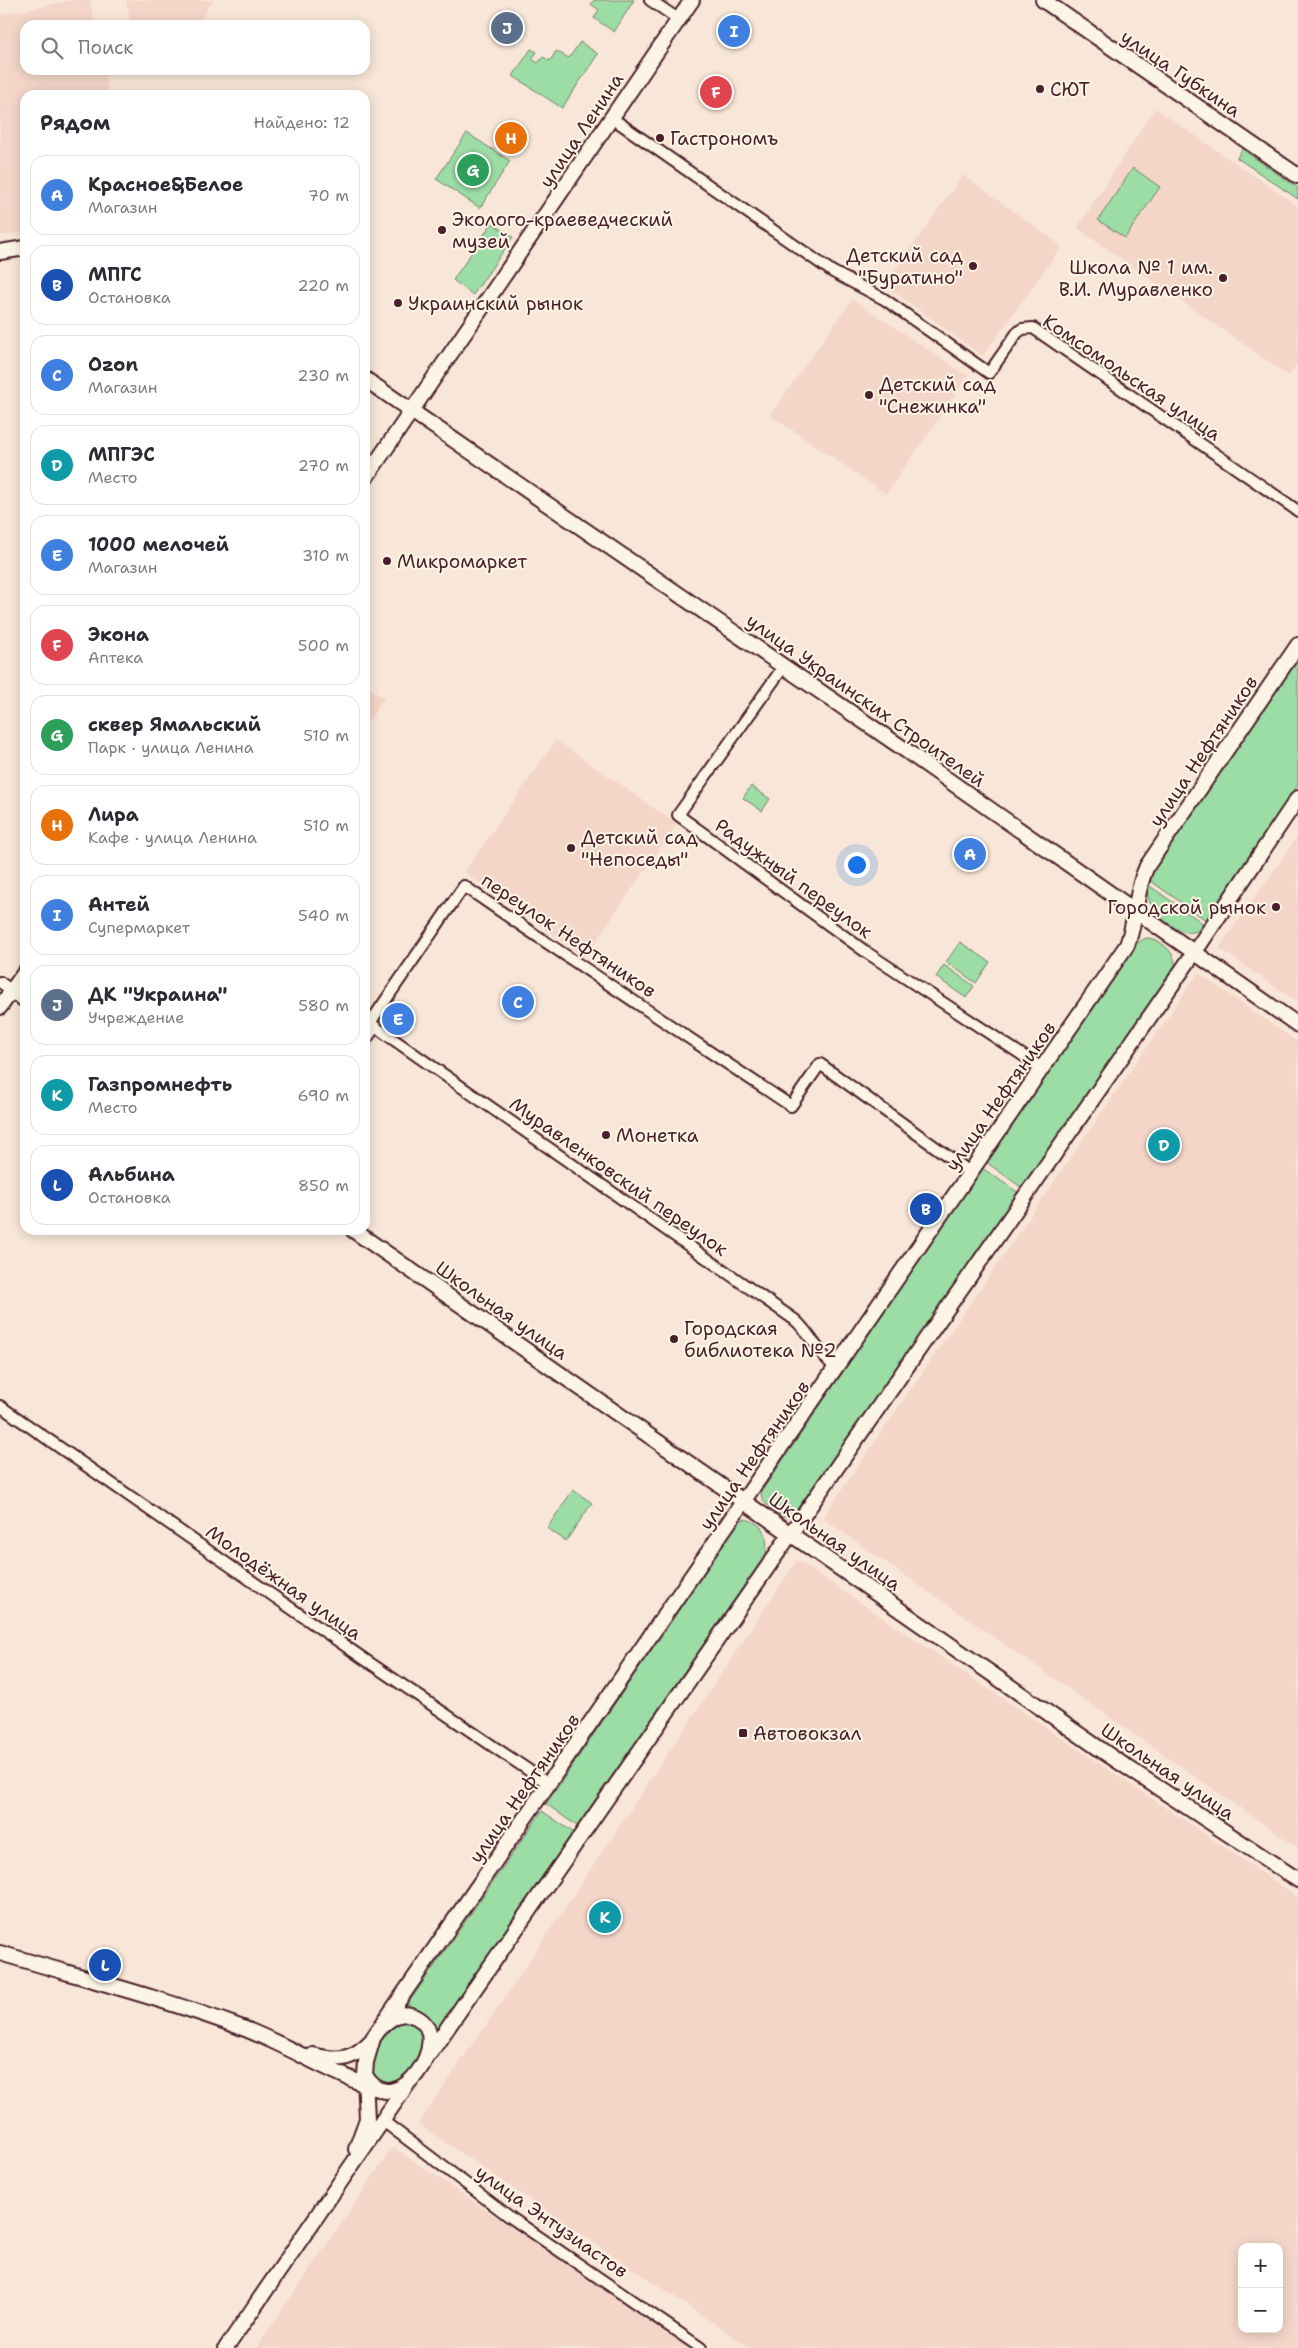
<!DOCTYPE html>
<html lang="ru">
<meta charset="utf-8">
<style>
:root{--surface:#fff;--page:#f2f2f3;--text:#2b2b33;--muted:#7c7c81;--line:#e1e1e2;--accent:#db2777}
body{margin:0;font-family:"Shantell Sans",sans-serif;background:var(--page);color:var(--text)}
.controls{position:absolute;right:15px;bottom:15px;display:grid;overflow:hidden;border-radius:10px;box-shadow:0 2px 12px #0003}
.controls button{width:45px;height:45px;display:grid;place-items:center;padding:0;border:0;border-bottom:1px solid var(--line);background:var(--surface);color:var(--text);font:25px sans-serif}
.you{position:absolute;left:856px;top:864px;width:18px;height:18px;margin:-12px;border:4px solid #fff;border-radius:50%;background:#1a73e8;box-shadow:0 0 0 8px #1a73e833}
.badge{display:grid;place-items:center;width:32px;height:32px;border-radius:50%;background:var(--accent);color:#fff;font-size:16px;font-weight:700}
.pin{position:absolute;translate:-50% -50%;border:2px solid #fff;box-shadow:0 1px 5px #0006}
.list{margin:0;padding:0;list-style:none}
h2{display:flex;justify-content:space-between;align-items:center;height:65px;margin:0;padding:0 20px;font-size:21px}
h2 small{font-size:16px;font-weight:400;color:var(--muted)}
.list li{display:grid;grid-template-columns:32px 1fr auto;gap:15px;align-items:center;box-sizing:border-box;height:80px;margin:0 10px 10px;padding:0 10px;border:1px solid var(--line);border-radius:15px}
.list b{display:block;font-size:19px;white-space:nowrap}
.list p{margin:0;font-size:16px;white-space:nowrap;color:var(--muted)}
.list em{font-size:16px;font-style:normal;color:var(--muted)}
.icon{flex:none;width:28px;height:28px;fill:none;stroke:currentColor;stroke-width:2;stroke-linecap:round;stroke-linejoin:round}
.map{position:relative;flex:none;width:1298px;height:2348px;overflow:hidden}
.search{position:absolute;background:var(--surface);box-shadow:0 2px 12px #0003;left:20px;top:20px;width:350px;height:55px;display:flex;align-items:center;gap:12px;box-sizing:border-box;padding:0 18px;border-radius:15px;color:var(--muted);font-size:19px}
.panel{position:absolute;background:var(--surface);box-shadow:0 2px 12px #0003;left:20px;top:90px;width:350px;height:1145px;border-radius:15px}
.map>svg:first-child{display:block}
</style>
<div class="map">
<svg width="1298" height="2348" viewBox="0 0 1298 2348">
<rect width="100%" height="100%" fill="#f8e7d8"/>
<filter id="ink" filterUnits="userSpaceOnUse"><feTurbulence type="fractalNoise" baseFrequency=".02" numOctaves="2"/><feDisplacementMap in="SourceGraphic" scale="10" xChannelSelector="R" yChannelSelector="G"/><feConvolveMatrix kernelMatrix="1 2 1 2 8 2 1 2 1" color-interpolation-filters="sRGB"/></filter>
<g filter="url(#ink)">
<path fill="#f4d6c9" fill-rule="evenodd" d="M73,0H90L95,25H25V70H104L109,95H25V232L0,236V15Z
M126,0H214L196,25H131Z
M1155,108L1298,206V363L1289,376L1077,228Z
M963,175L1062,246L983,356L884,285Z
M852,299L968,376L886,494L770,415Z
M365,685L384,698L365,726Z
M556,740L677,824L585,957L464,872Z
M1298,836V1003L1219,948Z
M1198,973L1298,1042V1848L822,1518Z
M797,1560L1298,1897V2348H750L418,2124L518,1978ZM1242,2247H1279V2329H1242Z
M393,2147L691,2348H256Z"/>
<path fill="#9cdca5" stroke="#737e68" d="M594,0H634L614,32L594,18L599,10L591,4Z
M580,42L598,54L562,108L513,76L531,49L537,52L532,59L538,63L543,57L550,61L556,51L569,58Z
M467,133L510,161L480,208L436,179Z
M1242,149L1298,188V199L1237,158Z
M1133,168L1160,187L1125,238L1098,220Z
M492,223L513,237L473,295L453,280Z
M1298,659V785L1207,921L1148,879Z
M751,786L770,799L762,811L743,798Z
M1147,884L1204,924C1192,945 1161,922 1152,907C1148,900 1147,892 1147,884Z
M1146,938C1161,938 1180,956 1174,971L1022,1188L986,1162L1137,943Z
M960,942L990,962L976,983L946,962Z
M944,965L974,986L966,998L936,977Z
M982,1168L1019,1193L793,1515L789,1518C779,1516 760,1503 761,1492Z
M573,1490L592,1503L566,1541L547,1528Z
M744,1519C763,1522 769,1536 766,1554L577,1826L546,1804L739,1522Z
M542,1811L573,1832L436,2030C431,2016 420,2008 405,2008Z
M404,2021L414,2024L423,2032L425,2048L406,2077L387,2086C383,2084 376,2081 374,2077C363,2060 389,2026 404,2021Z"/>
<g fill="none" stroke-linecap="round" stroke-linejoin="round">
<defs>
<path id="street" d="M650,0L678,19
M612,118L833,272L884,299L989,373L1017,333L1022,329L1033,328L1298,511
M784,666L678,815L866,952L1042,1068
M0,982L12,991
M365,1041L375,1027
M836,1368C819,1355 811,1334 795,1320L370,1023L464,886C572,961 682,1033 791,1106L820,1064L970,1172
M0,1406L367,1661L549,1784
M383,2121L510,2217L701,2348"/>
<path id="secondary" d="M1043,0L1298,176
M0,252L25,248
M365,379L901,747L1298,1025
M365,479L692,0
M12,991L25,1000
M0,1007L25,972
M353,1230L1110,1756L1298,1880
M0,1953C80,1977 162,1998 240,2027C286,2044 328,2072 374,2088
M382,2026C392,2017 403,2010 416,2017C457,2037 395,2127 365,2075L366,2062L373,2038L1127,945C1137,919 1135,891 1147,866L1298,645
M430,2053L1194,953L1298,798
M313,2055C339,2062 353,2060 372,2040
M356,2149L367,2119L365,2078
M226,2348L407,2085"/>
</defs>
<use href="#street" stroke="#4a1f2b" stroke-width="14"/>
<use href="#secondary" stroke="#4a1f2b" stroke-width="18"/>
<use href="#street" stroke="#fcf5e5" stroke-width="10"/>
<use href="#secondary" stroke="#fcf5e5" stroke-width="14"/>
</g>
</g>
<g fill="#4a1f2b" stroke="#fcf5e5" stroke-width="2">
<circle cx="1040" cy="89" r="5"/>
<circle cx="660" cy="138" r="5"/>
<circle cx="442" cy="230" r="5"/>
<circle cx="973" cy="266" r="5"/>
<circle cx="1223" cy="278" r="5"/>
<circle cx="398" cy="303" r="5"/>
<circle cx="869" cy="395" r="5"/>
<circle cx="387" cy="561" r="5"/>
<circle cx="571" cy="848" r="5"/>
<circle cx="1276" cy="907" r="5"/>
<circle cx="606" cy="1135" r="5"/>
<circle cx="674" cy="1339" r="5"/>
<rect x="738" y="1728" width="10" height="10" rx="2.5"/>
</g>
<g text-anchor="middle" stroke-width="4" stroke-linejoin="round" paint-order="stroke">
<g font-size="19" fill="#4a1f2b" stroke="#fcf5e5">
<text transform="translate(1181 73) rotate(34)" y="7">улица Губкина</text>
<text transform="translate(581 130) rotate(-56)" y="7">улица Ленина</text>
<text transform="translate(1132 377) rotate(34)" y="7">Комсомольская улица</text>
<text transform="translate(866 700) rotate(35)" y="7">улица Украинских Строителей</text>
<text transform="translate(1203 751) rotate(-56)" y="7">улица Нефтяников</text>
<text transform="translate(794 878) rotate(36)" y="7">Радужный переулок</text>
<text transform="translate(569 935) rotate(34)" y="7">переулок Нефтяников</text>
<text transform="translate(1000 1096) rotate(-55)" y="7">улица Нефтяников</text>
<text transform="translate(619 1176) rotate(35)" y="7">Муравленковский переулок</text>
<text transform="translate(502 1310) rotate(35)" y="7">Школьная улица</text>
<text transform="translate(754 1455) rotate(-55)" y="7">улица Нефтяников</text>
<text transform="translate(835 1541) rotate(35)" y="7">Школьная улица</text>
<text transform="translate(284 1582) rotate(35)" y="7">Молодёжная улица</text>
<text transform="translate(1168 1771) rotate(34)" y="7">Школьная улица</text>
<text transform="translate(524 1788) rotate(-55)" y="7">улица Нефтяников</text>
<text transform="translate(552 2221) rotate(35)" y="7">улица Энтузиастов</text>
</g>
<g font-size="19" fill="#4a1f2b" stroke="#fcf5e5" text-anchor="start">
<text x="1050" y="96">СЮТ</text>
<text x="670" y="145">Гастрономъ</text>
<text x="452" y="226">Эколого-краеведческий<tspan x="452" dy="22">музей</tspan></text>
<text x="963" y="262" text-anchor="end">Детский сад<tspan x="963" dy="22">"Буратино"</tspan></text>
<text x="1213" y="274" text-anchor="end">Школа № 1 им.<tspan x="1213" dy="22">В.И. Муравленко</tspan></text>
<text x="408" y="310">Украинский рынок</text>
<text x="879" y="391">Детский сад<tspan x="879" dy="22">"Снежинка"</tspan></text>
<text x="397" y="568">Микромаркет</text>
<text x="581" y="844">Детский сад<tspan x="581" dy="22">"Непоседы"</tspan></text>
<text x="1266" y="914" text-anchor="end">Городской рынок</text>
<text x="616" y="1142">Монетка</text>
<text x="684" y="1335">Городская<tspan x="684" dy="22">библиотека №2</tspan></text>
<text x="753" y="1740">Автовокзал</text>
</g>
</g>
</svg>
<div class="controls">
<button>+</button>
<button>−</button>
</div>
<div class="you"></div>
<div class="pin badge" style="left:970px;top:854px;background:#3f7fe0">A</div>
<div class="pin badge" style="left:926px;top:1209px;background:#1a4fb4">B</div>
<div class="pin badge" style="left:518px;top:1002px;background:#3f7fe0">C</div>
<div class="pin badge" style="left:1164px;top:1145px;background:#0f9aa8">D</div>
<div class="pin badge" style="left:398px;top:1019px;background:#3f7fe0">E</div>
<div class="pin badge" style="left:716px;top:92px;background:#e0444e">F</div>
<div class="pin badge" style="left:473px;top:170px;background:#2e9e5b">G</div>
<div class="pin badge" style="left:511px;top:138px;background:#e8710a">H</div>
<div class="pin badge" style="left:734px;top:31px;background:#3f7fe0">I</div>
<div class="pin badge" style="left:507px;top:28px;background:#5c6f8a">J</div>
<div class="pin badge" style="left:605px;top:1917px;background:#0f9aa8">K</div>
<div class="pin badge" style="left:105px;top:1965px;background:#1a4fb4">L</div>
<div class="search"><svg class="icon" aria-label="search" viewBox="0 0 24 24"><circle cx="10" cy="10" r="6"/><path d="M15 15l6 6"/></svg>Поиск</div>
<section class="panel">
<h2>Рядом<small>Найдено: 12</small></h2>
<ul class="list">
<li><span class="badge" style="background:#3f7fe0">A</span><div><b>Красное&amp;Белое</b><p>Магазин</p></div><em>70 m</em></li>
<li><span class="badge" style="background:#1a4fb4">B</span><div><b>МПГС</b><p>Остановка</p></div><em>220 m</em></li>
<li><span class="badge" style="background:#3f7fe0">C</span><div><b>Ozon</b><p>Магазин</p></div><em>230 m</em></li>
<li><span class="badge" style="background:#0f9aa8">D</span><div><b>МПГЭС</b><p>Место</p></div><em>270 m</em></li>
<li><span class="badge" style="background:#3f7fe0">E</span><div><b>1000 мелочей</b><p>Магазин</p></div><em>310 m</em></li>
<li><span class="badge" style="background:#e0444e">F</span><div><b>Экона</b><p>Аптека</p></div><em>500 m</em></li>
<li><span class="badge" style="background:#2e9e5b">G</span><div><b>сквер Ямальский</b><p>Парк · улица Ленина</p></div><em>510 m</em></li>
<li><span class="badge" style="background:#e8710a">H</span><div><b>Лира</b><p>Кафе · улица Ленина</p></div><em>510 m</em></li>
<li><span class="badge" style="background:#3f7fe0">I</span><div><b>Антей</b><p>Супермаркет</p></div><em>540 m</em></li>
<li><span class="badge" style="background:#5c6f8a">J</span><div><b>ДК &quot;Украина&quot;</b><p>Учреждение</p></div><em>580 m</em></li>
<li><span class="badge" style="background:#0f9aa8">K</span><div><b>Газпромнефть</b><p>Место</p></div><em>690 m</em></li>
<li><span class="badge" style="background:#1a4fb4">L</span><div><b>Альбина</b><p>Остановка</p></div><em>850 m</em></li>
</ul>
</section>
</div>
